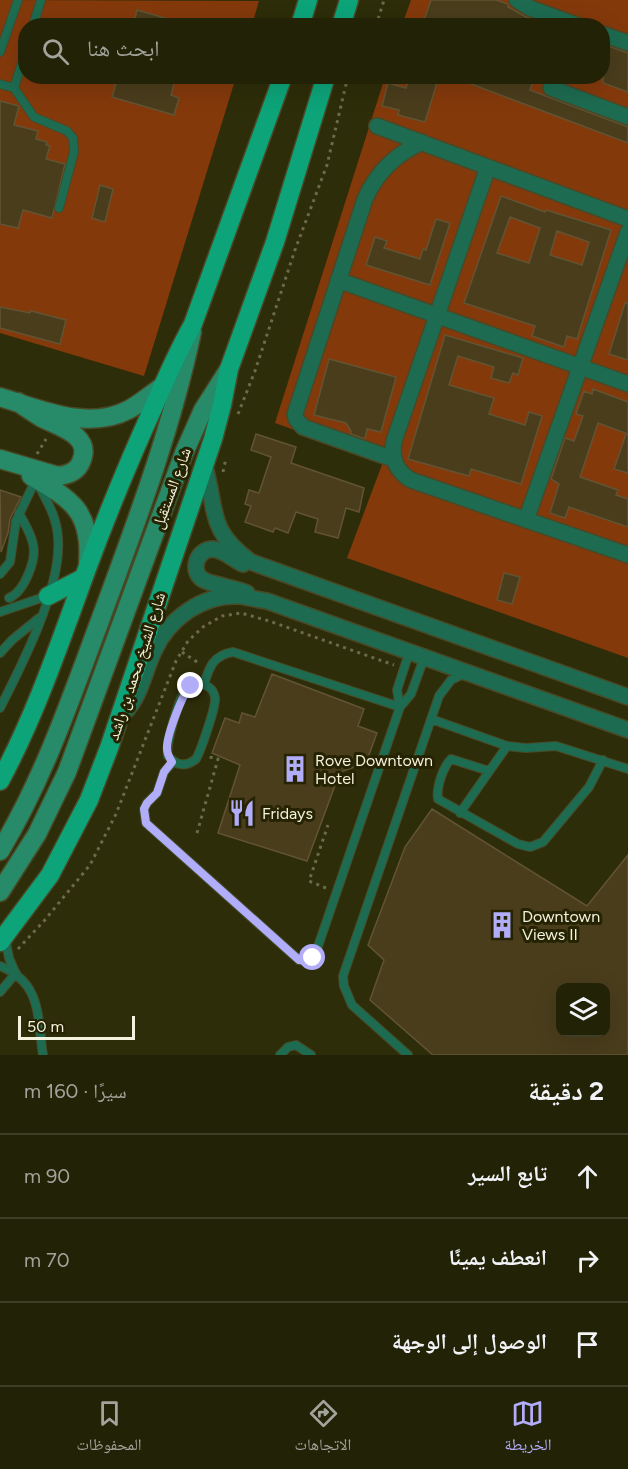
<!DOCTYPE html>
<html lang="ar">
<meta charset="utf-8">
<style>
:root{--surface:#222207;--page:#2e2f15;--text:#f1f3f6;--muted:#a2a49b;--line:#3f3f28;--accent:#b2adf9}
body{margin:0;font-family:Figtree,"Noto Naskh Arabic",sans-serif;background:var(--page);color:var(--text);direction:rtl}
.controls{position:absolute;right:18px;bottom:18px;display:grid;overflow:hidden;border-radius:12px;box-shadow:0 6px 24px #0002}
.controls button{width:54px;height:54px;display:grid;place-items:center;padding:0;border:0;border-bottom:2px solid var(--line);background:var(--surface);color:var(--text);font:30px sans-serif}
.scale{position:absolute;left:18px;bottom:15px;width:117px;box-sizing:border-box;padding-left:6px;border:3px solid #f2f2de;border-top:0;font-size:16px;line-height:21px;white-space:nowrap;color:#f2f2de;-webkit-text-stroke:4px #252301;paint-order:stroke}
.stop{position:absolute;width:18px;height:18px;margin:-14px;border:4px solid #b2adf9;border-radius:50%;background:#fff}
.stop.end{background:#b2adf9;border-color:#fff;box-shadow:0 2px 6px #0008}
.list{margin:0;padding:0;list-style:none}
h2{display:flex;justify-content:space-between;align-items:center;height:78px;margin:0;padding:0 24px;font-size:26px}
h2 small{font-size:20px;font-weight:400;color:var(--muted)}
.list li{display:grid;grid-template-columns:39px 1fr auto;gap:18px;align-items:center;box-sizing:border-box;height:84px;padding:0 24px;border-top:2px solid var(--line)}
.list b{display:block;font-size:22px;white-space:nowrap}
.list em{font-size:20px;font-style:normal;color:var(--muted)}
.icon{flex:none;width:33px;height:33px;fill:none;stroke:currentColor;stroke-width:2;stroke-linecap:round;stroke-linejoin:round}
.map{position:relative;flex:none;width:628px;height:1055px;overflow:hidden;direction:ltr}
.search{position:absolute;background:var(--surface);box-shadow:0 6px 24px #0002;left:18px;right:18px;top:18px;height:66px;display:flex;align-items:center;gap:15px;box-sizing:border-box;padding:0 21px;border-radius:24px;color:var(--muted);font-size:22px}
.sheet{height:330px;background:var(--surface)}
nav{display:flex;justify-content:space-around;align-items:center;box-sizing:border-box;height:84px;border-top:2px solid var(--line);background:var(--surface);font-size:16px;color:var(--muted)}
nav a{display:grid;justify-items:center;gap:3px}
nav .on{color:var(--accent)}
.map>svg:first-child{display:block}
</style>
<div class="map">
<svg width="628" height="1055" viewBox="0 0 628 1055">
<rect width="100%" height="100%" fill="#2e2d09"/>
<path fill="#84390b" d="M0,0L259,1L252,25L26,26V76L236,77L144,376L0,333Z
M411,0H628V658L347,558L383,462L275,423L385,77L602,76V26L402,25Z"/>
<path fill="#4a3d1c" stroke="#625433" stroke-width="1.5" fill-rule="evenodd" d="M431,0H496L508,4V7L526,17L549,26H422Z
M137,10L179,22L178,26H133Z
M603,44L628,53V92L603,83Z
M118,76H176L171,95L179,98L174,115L112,97Z
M410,76H439L425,122L398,115L399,110L382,106L388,83L406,88Z
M450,76H535L530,90L628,127V143Z
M0,101L19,106L14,125L38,131L36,139L47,142L46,145L50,146L46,159L65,164L52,218L23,210L18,228L0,224Z
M100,185L113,189L105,222L92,218Z
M501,196L545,212L546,210L611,230L577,339L567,336L564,347L532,336L535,326L464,303ZM510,217L540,228L529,263L497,253ZM557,231L589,242L582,265L550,255Z
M436,219L450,223L430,285L366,265L375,237L387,241L384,248L420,259L423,249L426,250Z
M625,303H628V360L609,354Z
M0,307L30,313L31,311L66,320L60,344L0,328Z
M445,335L523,358L518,375L513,373L509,383L491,378L494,367L458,356L449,385L494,398L489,414L525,425L529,412L542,416L521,484L471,469L469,476L408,459Z
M329,359L396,377L381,432L367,429L365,439L351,434V431L346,423L314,415Z
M593,389L628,402V434L598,423L580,477L618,490L616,495L628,499V527L569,507L565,518L550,513L559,484L551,479L565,438L574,441L583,416L576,414L584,391L592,394Z
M256,434L296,447L291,463L364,488L359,512L346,508L338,538L315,532L318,519L296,512L288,533L275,528L273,532L245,522L251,506L245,504L249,490L259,493L271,457L251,450Z
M626,434H628V473L614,469Z
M0,490L21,497L10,519L8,533L1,552Z
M504,573L520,577L512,604L497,600Z
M272,674L364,709L358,726L377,733L366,763L340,772L307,861L218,833L240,765L212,753L225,718L239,723L242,713L255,717Z
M432,809L587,906L628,855V1055H433L370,1000L384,960L368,945L405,847ZM561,987H606V1032H561Z"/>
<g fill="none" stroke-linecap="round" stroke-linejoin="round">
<defs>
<path id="lane" d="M33,26L41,0
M0,52L18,0
M0,84L14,88L34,117L67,131L73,138L74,152L59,208
M14,88L26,50
M0,574L10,562L16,521L36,479
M9,598C24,592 37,560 33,544C31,533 24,523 19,513
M0,612L47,596
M0,653L12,640L39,618
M197,684C206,684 214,688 215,698C216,707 201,750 196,759C186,767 177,766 168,756C165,746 178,701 185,691C188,687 192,685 197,684Z
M204,684C209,668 213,655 233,652L400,707
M400,707L397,690L409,653
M0,708C22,665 62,587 58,538C57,518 48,503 39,486
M431,719L507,746L526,748L556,746L628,769
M173,762L164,772L157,793L147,803L144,809L146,823L299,960C306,962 311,961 315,955L400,707L411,694L424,658
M489,771L451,759C443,767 436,788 438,799L518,844L530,847L543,842L589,787L603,760
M460,813L507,746
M5,938L9,958L15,972
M0,966C42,983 37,1016 43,1055
M0,992L16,973
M280,1055L288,1047L296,1045L311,1055
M408,1055L352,1005L344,986L343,976L439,696L451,680L466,673"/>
<path id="street" d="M517,0L530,8L579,26
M602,34L628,43
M551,88L628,117
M377,126L628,219
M488,167L394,441C391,459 396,471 411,480L628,555
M338,280L628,384
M393,459L303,427L296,419L295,414L365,199C377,172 395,155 422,142
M204,464C218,510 206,529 251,562L628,697
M526,520L628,232
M243,564C234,560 224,550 213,549C197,549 190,570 202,579C208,584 236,588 247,593
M124,713C141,696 144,672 154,651C169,618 203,594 239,596C248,597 258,600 267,601L628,730"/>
<path id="secondary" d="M0,397C39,409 88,431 128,410C140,404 151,394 163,386
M0,459L58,476C68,475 77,472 81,462C93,435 59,427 42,418C34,413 26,408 18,402
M31,476C71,499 92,511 88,563
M0,851C44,778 71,698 101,618C136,523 171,431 192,332
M0,892L37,834L67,772L184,453L203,410L229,369"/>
<path id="primary" d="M300,26L308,0
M341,26L349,0
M48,596L83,578
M0,781C37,712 61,639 88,566C108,512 130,459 154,406C166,378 178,351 193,324L283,76
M0,942L50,875L89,800L109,748L213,439L222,405L229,369L275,242L326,76"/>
</defs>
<use href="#lane" stroke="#494927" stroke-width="10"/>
<use href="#street" stroke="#494927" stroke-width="18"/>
<use href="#secondary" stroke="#494927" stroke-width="21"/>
<use href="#primary" stroke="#494927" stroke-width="21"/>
<path stroke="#6b6a4b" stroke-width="3" stroke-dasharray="3 4.5" stroke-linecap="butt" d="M376,26L384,0
M238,414L255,371L295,250L327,165L348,76
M37,454L46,439
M223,472L226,458
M182,652L200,664
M197,833L218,759L209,757
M326,888L309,881L328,825
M18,949L44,921L90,865L116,814L176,661L188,641L203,627L222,616L241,613L269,621L394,665"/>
<use href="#lane" stroke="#1d6b51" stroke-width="8"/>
<use href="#street" stroke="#1d6b51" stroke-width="15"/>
<use href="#secondary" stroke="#278a69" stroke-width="18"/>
<use href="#primary" stroke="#0da47a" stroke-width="18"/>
</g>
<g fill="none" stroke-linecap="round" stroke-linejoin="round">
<path stroke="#b2adf9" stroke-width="8" d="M191,686C183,692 166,737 167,749C167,754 169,757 172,762L164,772L157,793L147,803L144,809L146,823L299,960L308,961L313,958"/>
</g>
<defs>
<symbol id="building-bare" viewBox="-9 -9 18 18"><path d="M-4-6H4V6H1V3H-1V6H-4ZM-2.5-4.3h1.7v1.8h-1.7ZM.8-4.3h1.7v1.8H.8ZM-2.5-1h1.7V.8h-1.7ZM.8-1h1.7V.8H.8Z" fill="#b2adf9" stroke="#252301" stroke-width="2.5" paint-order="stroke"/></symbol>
<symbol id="restaurant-bare" viewBox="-9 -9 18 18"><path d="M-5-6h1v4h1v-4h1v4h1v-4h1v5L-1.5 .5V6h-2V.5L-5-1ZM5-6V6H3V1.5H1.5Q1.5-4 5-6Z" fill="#b2adf9" stroke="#252301" stroke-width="2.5" paint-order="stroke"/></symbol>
</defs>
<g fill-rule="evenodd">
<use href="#building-bare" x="276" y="750" width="38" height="38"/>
<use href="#restaurant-bare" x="223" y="794" width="38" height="38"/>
<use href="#building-bare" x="483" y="906" width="38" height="38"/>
</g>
<g text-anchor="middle" stroke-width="6" stroke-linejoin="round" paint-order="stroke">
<g font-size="16" fill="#f2f2de" stroke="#252301">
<text transform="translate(171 488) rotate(-70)" y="6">شارع المستقبل</text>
<text transform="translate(136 666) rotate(-72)" y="6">شارع الشيخ محمد بن راشد</text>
</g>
<g font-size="16" fill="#f2f2de" stroke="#252301" text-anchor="start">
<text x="315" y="766">Rove Downtown<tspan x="315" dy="18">Hotel</tspan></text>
<text x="262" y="819">Fridays</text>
<text x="522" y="922">Downtown<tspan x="522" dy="18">Views II</tspan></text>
</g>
</g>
</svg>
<div class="controls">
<button><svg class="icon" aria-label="layers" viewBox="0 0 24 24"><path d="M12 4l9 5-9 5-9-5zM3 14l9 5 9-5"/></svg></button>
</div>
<div class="scale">50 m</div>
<div class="stop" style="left:313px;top:958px"></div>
<div class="stop end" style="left:191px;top:686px"></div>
<div class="search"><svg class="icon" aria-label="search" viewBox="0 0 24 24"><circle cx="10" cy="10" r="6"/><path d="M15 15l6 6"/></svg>ابحث هنا</div>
</div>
<section class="sheet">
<h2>2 دقيقة<small>سيرًا · 160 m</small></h2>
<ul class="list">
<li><svg class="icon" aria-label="ahead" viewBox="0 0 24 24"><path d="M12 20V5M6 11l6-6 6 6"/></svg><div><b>تابع السير</b></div><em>90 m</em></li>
<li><svg class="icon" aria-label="right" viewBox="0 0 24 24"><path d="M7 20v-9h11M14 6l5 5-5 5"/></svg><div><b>انعطف يمينًا</b></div><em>70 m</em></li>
<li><svg class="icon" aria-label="arrive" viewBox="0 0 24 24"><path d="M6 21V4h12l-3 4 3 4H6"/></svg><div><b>الوصول إلى الوجهة</b></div></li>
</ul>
</section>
<nav>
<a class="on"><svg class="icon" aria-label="map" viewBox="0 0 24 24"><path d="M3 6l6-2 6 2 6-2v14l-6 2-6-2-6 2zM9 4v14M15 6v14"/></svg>الخريطة</a>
<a><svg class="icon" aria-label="directions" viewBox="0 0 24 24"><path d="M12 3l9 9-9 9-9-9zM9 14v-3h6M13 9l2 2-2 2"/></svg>الاتجاهات</a>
<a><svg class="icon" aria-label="saved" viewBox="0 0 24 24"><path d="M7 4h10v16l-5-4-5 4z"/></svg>المحفوظات</a>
</nav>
